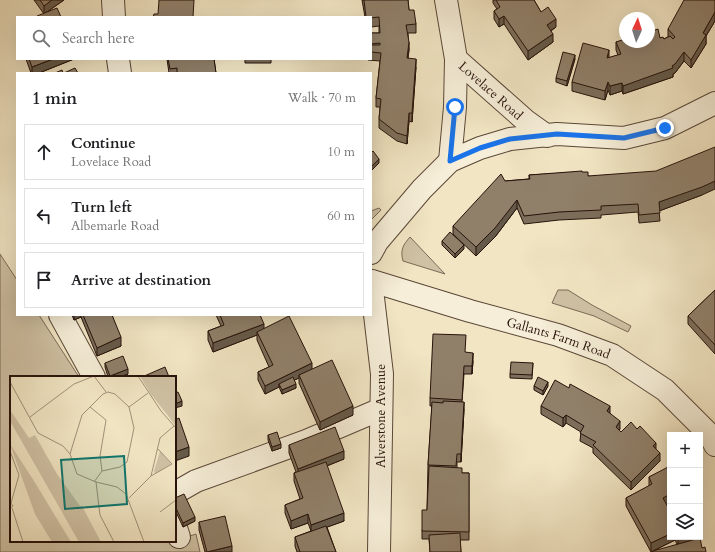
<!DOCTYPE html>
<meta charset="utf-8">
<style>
:root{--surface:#fff;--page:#f6f6f6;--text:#202124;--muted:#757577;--line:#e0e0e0}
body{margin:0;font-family:Cardo,serif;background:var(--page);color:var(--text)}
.controls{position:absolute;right:12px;bottom:12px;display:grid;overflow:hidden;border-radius:0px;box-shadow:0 4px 16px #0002}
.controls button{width:36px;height:36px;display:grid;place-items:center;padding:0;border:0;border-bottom:1px solid var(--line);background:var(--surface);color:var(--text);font:20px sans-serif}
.compass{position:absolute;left:619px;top:12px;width:36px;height:36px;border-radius:50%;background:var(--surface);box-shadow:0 4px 16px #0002;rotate:4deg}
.stop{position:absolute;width:12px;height:12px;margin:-9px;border:3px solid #1a73e8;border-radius:50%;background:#fff}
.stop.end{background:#1a73e8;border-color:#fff;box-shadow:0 1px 4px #0008}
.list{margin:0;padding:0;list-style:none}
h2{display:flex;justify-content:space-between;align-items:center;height:52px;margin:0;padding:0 16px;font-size:17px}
h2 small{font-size:13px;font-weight:400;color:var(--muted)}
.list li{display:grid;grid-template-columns:26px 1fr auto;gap:12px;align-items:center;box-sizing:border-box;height:56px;margin:0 8px 8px;padding:0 8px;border:1px solid var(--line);border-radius:0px}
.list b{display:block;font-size:15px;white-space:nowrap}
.list p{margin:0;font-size:13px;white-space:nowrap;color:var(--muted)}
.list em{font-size:13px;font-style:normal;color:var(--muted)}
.icon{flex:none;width:22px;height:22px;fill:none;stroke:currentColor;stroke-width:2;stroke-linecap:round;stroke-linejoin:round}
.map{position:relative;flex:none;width:715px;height:552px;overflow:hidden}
.search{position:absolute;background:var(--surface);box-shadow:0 4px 16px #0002;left:16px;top:16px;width:356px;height:44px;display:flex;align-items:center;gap:10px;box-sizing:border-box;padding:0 14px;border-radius:0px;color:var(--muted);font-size:15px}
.panel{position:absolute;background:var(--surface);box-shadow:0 4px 16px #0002;left:16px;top:72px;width:356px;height:244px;border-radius:0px}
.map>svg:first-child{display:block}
</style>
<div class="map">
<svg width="715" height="552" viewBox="0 0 715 552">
<rect width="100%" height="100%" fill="#f1e5c3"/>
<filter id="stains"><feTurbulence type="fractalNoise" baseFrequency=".005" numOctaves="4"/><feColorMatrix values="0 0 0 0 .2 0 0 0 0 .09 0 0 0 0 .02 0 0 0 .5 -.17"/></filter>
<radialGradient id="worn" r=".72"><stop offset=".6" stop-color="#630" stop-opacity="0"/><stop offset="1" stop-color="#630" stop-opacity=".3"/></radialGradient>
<path fill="#cfc1a4" stroke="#7b6a57" d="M379,208L381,210L371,220V211Z
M410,237L445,274L403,261C400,250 403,245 410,237Z
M0,254L17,280V315H39L79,377H11V541H172V542L196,534L200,552H0Z
M558,290H568L592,305L631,326L628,332L594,316L552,303Z"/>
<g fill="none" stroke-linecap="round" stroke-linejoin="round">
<defs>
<g id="minor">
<path d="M113,0L114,17"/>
<path d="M446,0L456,59L455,107L450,161"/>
<path d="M118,59L120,73"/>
<path id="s1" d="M456,59L526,121L547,136"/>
<path d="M371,253L377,242L422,189L450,161L480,148L510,139L557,134L624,138L665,128L715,103"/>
<path d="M371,281L382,374L379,552"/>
<path id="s2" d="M372,281L470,311L558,335L612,355L665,390L710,435L715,445"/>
<path d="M60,315L94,377"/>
<path d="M175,493L196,481L306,441L381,409"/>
<path d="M175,525L179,537"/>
</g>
</defs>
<use href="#minor" stroke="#5a4738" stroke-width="24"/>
<use href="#minor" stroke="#f6eed8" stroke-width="22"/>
</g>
<path fill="#7c6e5b" stroke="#27120a" d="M34,0H64L44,14Z
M362,0H408L409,10L416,24V33H408L409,50L408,58L416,67L412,122L409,121L407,144L397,141L379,128V119L380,107H376V98L380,61L368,60V59H371V33H379V26L371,27V17H365Z
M493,0H534L541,12L556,27L551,31L553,42L528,60L504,24L499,27L494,19V11L497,9L493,3Z
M715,0V21L706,36V44L691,68L684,61L675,73L673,74V77L623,94L622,91L610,95L608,90L605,100L572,91V82L609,58L618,55L616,50V42L660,38L664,39L668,37V29Z
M26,59H74L39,73H31Z
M167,59H214L216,73H169Z
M245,59H271V63H245Z
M575,59L567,86L556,82V78Z
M582,172L588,176L702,195L659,211L660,221L639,223L638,212L601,215V218L559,220L524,224L517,208L495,237L476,256L453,234V226L505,181L529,179V175Z
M442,241L464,249L455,258L442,245Z
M715,290V354L688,324V316Z
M72,315H112L121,346L97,356L81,317L74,320Z
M216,315H260L264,329L312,369L353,415L320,430L299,383V378L294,380L296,388L282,394L279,387L265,394L258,380V372L269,367L257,340V335L213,352L208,340V331L221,326Z
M465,352L473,361L472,374H464L462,402L464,410L461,462H457V468L462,473H469V540H460L461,552H430L429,539H422V531L427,510L428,465L432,406H430V398Z
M105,363L128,374L119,377H108L105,367Z
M533,363L532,379L510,378V374Z
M534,386H548L543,395L534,390Z
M541,406L610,413L620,429L619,430L621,432L656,449L660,461L631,490L593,453V448L580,441L581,432L566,423L563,427L541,414Z
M268,435L281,448L272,451L268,440Z
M289,445L344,459L327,466L344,521L327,527L336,552H297L295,546V537L311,531L308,523L291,529L285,513V505L300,499L294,481V473L296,472L289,453Z
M670,467V503L667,504L670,537H697L689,541L702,548L706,552L677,544L675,540L651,552L626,506V498L649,486V477Z
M175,498L195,521L183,527L175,510Z
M199,522L232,552H205L199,530Z"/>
<path fill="#655a4a" stroke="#27120a" d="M52,0H64L44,14V6Z
M715,12V21L706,36V44L691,68V60L703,33Z
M504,16V24L499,27V19Z
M556,19V27L547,33V25Z
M553,34V42L528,60V51Z
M409,42V50L407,66V58Z
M609,50V58H607Z
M684,52V61L675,73L673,74V77L623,94V86L672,66Z
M575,55V59L567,86V81Z
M53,59H74L39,73H32V67Z
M416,59V67L412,122V113Z
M608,82V90L605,100V91Z
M622,83V91L610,95V86Z
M409,113V121L407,144V136Z
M379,159V163L371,171V167Z
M715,181V189L702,195L659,211V202Z
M517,200V208L495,237L476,256V247Z
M464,245V249L455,258V254Z
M74,315H81V317L74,320Z
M264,324V332H257V335L213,352V343Z
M121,337V346L97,356V348Z
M473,353V361L472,374V366Z
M312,363V372L299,375V378L280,387L279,384V387L265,394V386Z
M128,369V374L119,377H110V376Z
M548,382V386L543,395V391Z
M296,384V388L282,394V390Z
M182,401V406L175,408V404Z
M464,402V410L461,462V454Z
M353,406V415L320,430V422Z
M610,406V414L607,411Z
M566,415V423L563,427V418Z
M620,421V429L616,435V427Z
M656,443V452L653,446Z
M281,444V448L272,451V447Z
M189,447V456L175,461V452Z
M344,451V459L298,477V469Z
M660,453V461L631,490V482Z
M670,494V503L663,506V498Z
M344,513V521L311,533V525Z
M308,514V523L291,529V521Z
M195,517V521L183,527V523Z
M670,534V537H675V540L651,552V543Z
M681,537H697L678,547V538Z
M232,546V552H207Z"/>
<path fill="#90806a" stroke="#27120a" d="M40,0H52L44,6Z
M159,0H194L193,17H153L154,14H158Z
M364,0H408L409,10H414L416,24L406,25L409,42L407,58L416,59L412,113H409L407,136L397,133L379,119L381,99L376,98L381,53L371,52V45H380V43L371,44V33H380L379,17L371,18V17H366Z
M496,0H534L541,12L548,7L556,19L547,25L553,34L528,51L504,16L499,19L494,11L500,7Z
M684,0H715V12L703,33L706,35L691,60L684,52L675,64L672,66L673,68L623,86L622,83L610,86L608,82L605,91L572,82L583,43L609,50L607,58L621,54L616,42L625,39V42H649V32L658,29L660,38L663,37L664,39L670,36L673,39L675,37L668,29Z
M57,8L61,17H37V16Z
M563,52L575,55L567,81L556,78Z
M29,59H53L32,67Z
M168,59H214L216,73H177V68L170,69Z
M75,68L78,73H64Z
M62,70L63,73H55Z
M715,147V181L702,187L659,202L660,213L639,215L638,204L601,206V210L559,212L524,216L517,200L495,228L476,247L453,226L501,174L505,181L530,179L529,175L582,171V172H588V176L656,171Z
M373,151L379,159L371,167V153Z
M450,232L464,245L455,254L442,241Z
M715,290V345L688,316Z
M83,315H112L121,337L97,348Z
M220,315H260L264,324L213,343L208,331L224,325Z
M289,316L312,363L265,386L258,372L273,365L257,332Z
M433,334L466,335L465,352L473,353L472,366H464L462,400L430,398Z
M123,356L128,369L110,376L105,363Z
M332,360L353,406L320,422L299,375Z
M511,362L533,363L532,375L510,374Z
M165,367L169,377H142Z
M293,377L296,384L282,390L279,384Z
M538,377L548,382L543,391L534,386Z
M555,380L569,388L570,384L610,406L607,411L620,421L616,427L621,432L631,422L637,429L640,426L656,443L653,446L660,453L631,482L593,445L596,442L580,433L584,426L566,415L563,418L541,406Z
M178,392L182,401L175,404V393Z
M443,401L464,402L461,454H457L456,466L428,465L432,402L443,403Z
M179,418L189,447L175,452V420Z
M335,427L344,451L298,469L289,445Z
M277,432L281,444L272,447L268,435Z
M326,462L344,513L311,525L308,514L291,521L285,505L303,498L294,473Z
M429,466L462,468V473H469V532L422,531V510H427Z
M670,466V494L663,498L670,511V534L651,543L626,498L652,484L649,477Z
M184,494L195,517L183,523L175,506V498Z
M225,516L232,546L207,552L199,522Z
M326,526L336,552H300L295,537Z
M460,533L461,552H430L429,535Z
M700,538L702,548L705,547L706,552H653V551Z"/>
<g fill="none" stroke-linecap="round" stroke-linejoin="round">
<path stroke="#1a73e8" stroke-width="5" d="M455,107L450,161L480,148L510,139L557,134L624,138L665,128"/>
</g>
<g text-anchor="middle" stroke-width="4" stroke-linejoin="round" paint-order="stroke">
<g font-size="13" fill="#27120a" stroke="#f6eed8">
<text dy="5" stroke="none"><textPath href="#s1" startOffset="47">Lovelace Road</textPath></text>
<text dy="5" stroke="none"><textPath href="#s2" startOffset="195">Gallants Farm Road</textPath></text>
<text transform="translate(380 416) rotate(-90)" y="5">Alverstone Avenue</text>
</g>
</g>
<g transform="translate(10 376)">
<rect width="166" height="166" fill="#f1e5c3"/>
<path d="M130,0H166V50L140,17ZM0,34L19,62L25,59L47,98L70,130H72L91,166H69L0,45ZM0,68L24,105L61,166H42L25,138ZM150,75L161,88L145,98L144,95Z" fill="#cfc1a4"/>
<path fill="none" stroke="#a09179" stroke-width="1" d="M84,0L96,16M128,0L151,35L166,52M0,6L28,57L53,70L60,78L67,98L86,106L90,139L104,166M80,31L96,44L90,80L92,95M20,41L64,8L84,0M0,75L9,99L1,127L3,130L0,132M60,78L72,39L93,18L98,16L105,18L119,31L138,17M141,100L162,88L148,73M84,106L92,95L110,91L117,86L124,52L119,31M86,106L107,111L116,118L134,166M119,122L141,100L150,62L164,50M2,132L13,166M150,136L166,124"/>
<path fill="#0f766e" fill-opacity="0.15" stroke="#0f766e" stroke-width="2" d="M114,80L117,128L55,133L51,84Z"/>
<rect width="166" height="166" fill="none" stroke="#27120a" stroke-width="2"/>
</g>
<rect width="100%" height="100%" filter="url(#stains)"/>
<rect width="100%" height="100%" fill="url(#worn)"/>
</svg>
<div class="controls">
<button>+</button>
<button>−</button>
<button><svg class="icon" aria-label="layers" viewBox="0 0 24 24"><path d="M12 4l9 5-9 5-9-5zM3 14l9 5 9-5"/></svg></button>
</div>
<svg class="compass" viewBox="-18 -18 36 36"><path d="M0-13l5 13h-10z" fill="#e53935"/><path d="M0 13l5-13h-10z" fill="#757577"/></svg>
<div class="stop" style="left:455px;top:107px"></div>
<div class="stop end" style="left:665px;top:128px"></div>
<div class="search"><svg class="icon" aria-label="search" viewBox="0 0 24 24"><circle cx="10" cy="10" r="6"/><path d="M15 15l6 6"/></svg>Search here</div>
<section class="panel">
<h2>1 min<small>Walk · 70 m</small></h2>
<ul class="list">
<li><svg class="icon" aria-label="ahead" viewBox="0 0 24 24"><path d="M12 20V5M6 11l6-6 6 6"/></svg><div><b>Continue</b><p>Lovelace Road</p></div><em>10 m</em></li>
<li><svg class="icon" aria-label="left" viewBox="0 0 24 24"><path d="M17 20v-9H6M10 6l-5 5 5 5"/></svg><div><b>Turn left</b><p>Albemarle Road</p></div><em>60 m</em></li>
<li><svg class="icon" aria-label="arrive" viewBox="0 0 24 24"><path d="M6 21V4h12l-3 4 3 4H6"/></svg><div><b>Arrive at destination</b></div></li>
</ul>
</section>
</div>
